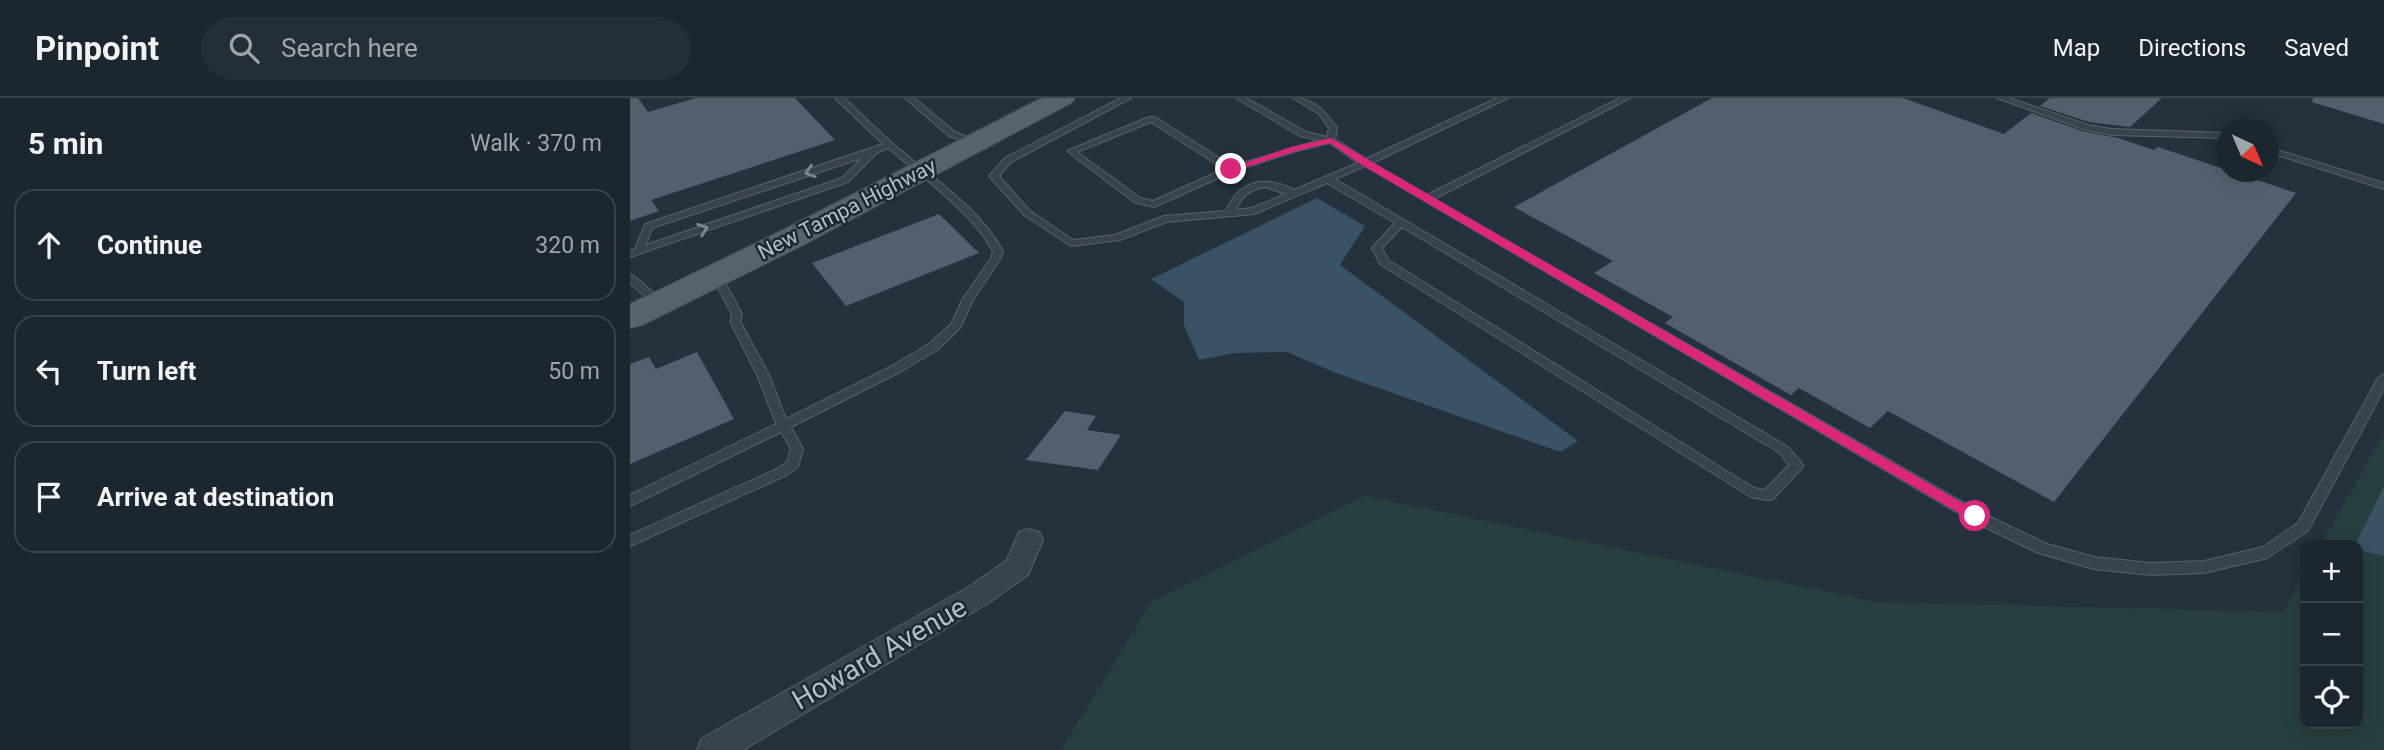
<!DOCTYPE html>
<meta charset="utf-8">
<style>
:root{--surface:#1b262e;--page:#242e36;--text:#f1f3f6;--muted:#a0a5aa;--line:#39434a}
body{margin:0;font-family:Roboto,sans-serif;background:var(--page);color:var(--text)}
.controls{position:absolute;right:21px;bottom:21px;display:grid;overflow:hidden;border-radius:14px;box-shadow:0 4px 18px #0003}
.controls button{width:63px;height:63px;display:grid;place-items:center;padding:0;border:0;border-bottom:2px solid var(--line);background:var(--surface);color:var(--text);font:35px sans-serif}
.compass{position:absolute;left:1586px;top:21px;width:63px;height:63px;border-radius:50%;background:var(--surface);box-shadow:0 4px 18px #0003;rotate:136deg}
.stop{position:absolute;width:21px;height:21px;margin:-16px;border:5px solid #db2777;border-radius:50%;background:#fff}
.stop.end{background:#db2777;border-color:#fff;box-shadow:0 2px 7px #0008}
.list{margin:0;padding:0;list-style:none}
h2{display:flex;justify-content:space-between;align-items:center;height:91px;margin:0;padding:0 28px;font-size:30px}
h2 small{font-size:23px;font-weight:400;color:var(--muted)}
.list li{display:grid;grid-template-columns:46px 1fr auto;gap:21px;align-items:center;box-sizing:border-box;height:112px;margin:0 14px 14px;padding:0 14px;border:2px solid var(--line);border-radius:21px}
.list b{display:block;font-size:26px;white-space:nowrap}
.list em{font-size:23px;font-style:normal;color:var(--muted)}
.icon{flex:none;width:38px;height:38px;fill:none;stroke:currentColor;stroke-width:2;stroke-linecap:round;stroke-linejoin:round}
.map{position:relative;flex:none;width:1754px;height:652px;overflow:hidden}
header{display:flex;align-items:center;gap:42px;box-sizing:border-box;height:98px;padding:0 35px;background:var(--surface);border-bottom:2px solid var(--line)}
header strong{font-size:33px}
nav{display:flex;gap:38px;margin-inline-start:auto;font-size:24px}
.search{width:490px;height:63px;background:var(--page);display:flex;align-items:center;gap:18px;box-sizing:border-box;padding:0 24px;border-radius:38px;color:var(--muted);font-size:26px}
main{display:flex}
aside{flex:1;background:var(--surface)}
.map>svg:first-child{display:block}
</style>
<header>
<strong>Pinpoint</strong>
<div class="search"><svg class="icon" aria-label="search" viewBox="0 0 24 24"><circle cx="10" cy="10" r="6"/><path d="M15 15l6 6"/></svg>Search here</div>
<nav><a>Map</a><a>Directions</a><a>Saved</a></nav>
</header>
<main>
<aside>
<h2>5 min<small>Walk · 370 m</small></h2>
<ul class="list">
<li><svg class="icon" aria-label="ahead" viewBox="0 0 24 24"><path d="M12 20V5M6 11l6-6 6 6"/></svg><div><b>Continue</b></div><em>320 m</em></li>
<li><svg class="icon" aria-label="left" viewBox="0 0 24 24"><path d="M17 20v-9H6M10 6l-5 5 5 5"/></svg><div><b>Turn left</b></div><em>50 m</em></li>
<li><svg class="icon" aria-label="arrive" viewBox="0 0 24 24"><path d="M6 21V4h12l-3 4 3 4H6"/></svg><div><b>Arrive at destination</b></div></li>
</ul>
</aside>
<div class="map">
<svg width="1754" height="652" viewBox="0 0 1754 652">
<rect width="100%" height="100%" fill="#24323d"/>
<path fill="#27403f" d="M1754,336V652H431L522,503L735,398L1247,504L1653,514L1675,475V626H1728V447H1691Z"/>
<path fill="#395265" d="M687,100L735,128L710,167L948,343L930,354L706,275L657,254L604,255L569,262L554,227V204L521,181Z
M1754,388V458L1728,452V447H1725Z"/>
<path fill="#52606d" d="M0,0H8L18,14L66,0H165L205,42L21,102L29,113L0,123Z
M1082,0H1273L1374,36L1401,15L1452,33L1488,40L1524,52L1528,49L1666,95L1424,404L1258,313L1240,330L1169,290L1161,297L1035,225L1043,219L964,175L983,163L884,109Z
M1420,0H1532L1500,29L1459,24L1410,8Z
M1683,0H1754V26L1682,4Z
M309,116L349,155L216,208L182,165Z
M67,254L104,321L0,366V266L19,259L26,271Z
M435,313L466,318L457,332L491,337L468,372L396,362Z"/>
<g fill="none" stroke-linecap="round" stroke-linejoin="round">
<defs>
<path id="service" d="M205,0H214C230,15 245,30 261,44C298,77 351,110 373,154L371,160L343,202L330,230L307,252L270,274L161,329L173,351L168,369L157,377L0,448V437L147,371L157,364L161,351L151,334L0,408V397L146,326L128,279L100,223L102,216L81,177L82,175H90L112,216L110,223L140,279L156,321L262,268L299,246L322,225L332,202L361,160L363,154C345,117 290,77 258,50L248,54L218,84L0,159V153L5,151L15,126L253,46ZM232,60L212,80L16,147L22,130Z
M275,0H284L325,34L351,44L347,47L319,38Z
M491,0H501L381,64L369,78L400,113L443,142L485,137L534,118L596,113C609,82 636,77 664,92L728,65L700,45L667,53L604,73L524,109L504,104L437,53L519,19H525L602,68L690,42L670,38L606,0H616L676,34L697,39L699,30L689,16L663,0C684,0 696,14 707,30L705,41L736,61L867,0H878L742,65L797,97L990,0H1000L804,101L1350,414L1417,446L1464,459L1521,465L1574,463L1633,449L1668,425L1748,280L1754,276V291L1678,433L1637,460L1574,475L1521,477L1464,471L1408,455L1340,422L735,68L705,81L1158,349L1173,367L1172,370L1143,401L1138,402L1121,399L750,166L742,150L765,125L697,85L624,116L536,124L490,142L441,148L394,117L359,78L375,60ZM521,24L594,71L523,103L510,100L447,54ZM635,89L656,96L622,110L606,112C611,98 620,91 635,89ZM772,129L1150,355L1159,367L1135,392L1124,390L758,162L752,150Z
M1367,0H1379L1458,27L1482,31L1596,35V40L1482,37L1453,31Z
M1638,49L1754,85V91L1638,54Z
M0,177L4,178L33,203L34,205L33,207H25L0,185Z"/>
<path id="minor" d="M399,431L409,434L413,442L398,477L360,504L113,652H67L71,641L340,488L377,462L389,434Z"/>
<path id="primary" d="M412,0H445L441,5L171,148L12,227L0,230V206L149,134Z"/>
</defs>
<use href="#service" stroke="#56616b" stroke-width="2"/>
<use href="#minor" stroke="#56616b" stroke-width="2"/>
<use href="#primary" stroke="#444f59" stroke-width="2"/>
<use href="#service" fill="#38434d" fill-rule="evenodd"/>
<use href="#minor" fill="#38434d" fill-rule="evenodd"/>
<use href="#primary" fill="#56626d" fill-rule="evenodd"/>
</g>
<defs><path id="oneway-chevron" d="M-2-3.5L2.5 0L-2 3.5" fill="none" stroke-width="1.6" stroke-linecap="round" stroke-linejoin="round" transform="scale(1.75)"/></defs>
<g stroke="#7c8791">
<use href="#oneway-chevron" transform="translate(180 74) rotate(162)"/>
<use href="#oneway-chevron" transform="translate(73 131) rotate(-19)"/>
</g>
<path fill="#db2777" d="M701,40L1350,415V422H1341L732,67L700,45L666,53L604,73L597,71L661,49Z"/>
<g text-anchor="middle" stroke-width="5" stroke-linejoin="round" paint-order="stroke">
<g font-size="21" fill="#b4bec8" stroke="#1d2832">
<text transform="translate(217 111) rotate(-27)" y="7">New Tampa Highway</text>
</g>
<g font-size="28" fill="#b4bec8" stroke="#1d2832">
<text transform="translate(249 555) rotate(-30)" y="10">Howard Avenue</text>
</g>
</g>
</svg>
<div class="controls">
<button>+</button>
<button>−</button>
<button><svg class="icon" aria-label="locate" viewBox="0 0 24 24"><circle cx="12" cy="12" r="6"/><path d="M12 2v4M12 18v4M2 12h4M18 12h4"/></svg></button>
</div>
<svg class="compass" viewBox="-18 -18 36 36"><path d="M0-13l5 13h-10z" fill="#e53935"/><path d="M0 13l5-13h-10z" fill="#a0a5aa"/></svg>
<div class="stop" style="left:1345px;top:418px"></div>
<div class="stop end" style="left:601px;top:71px"></div>
</div>
</main>
